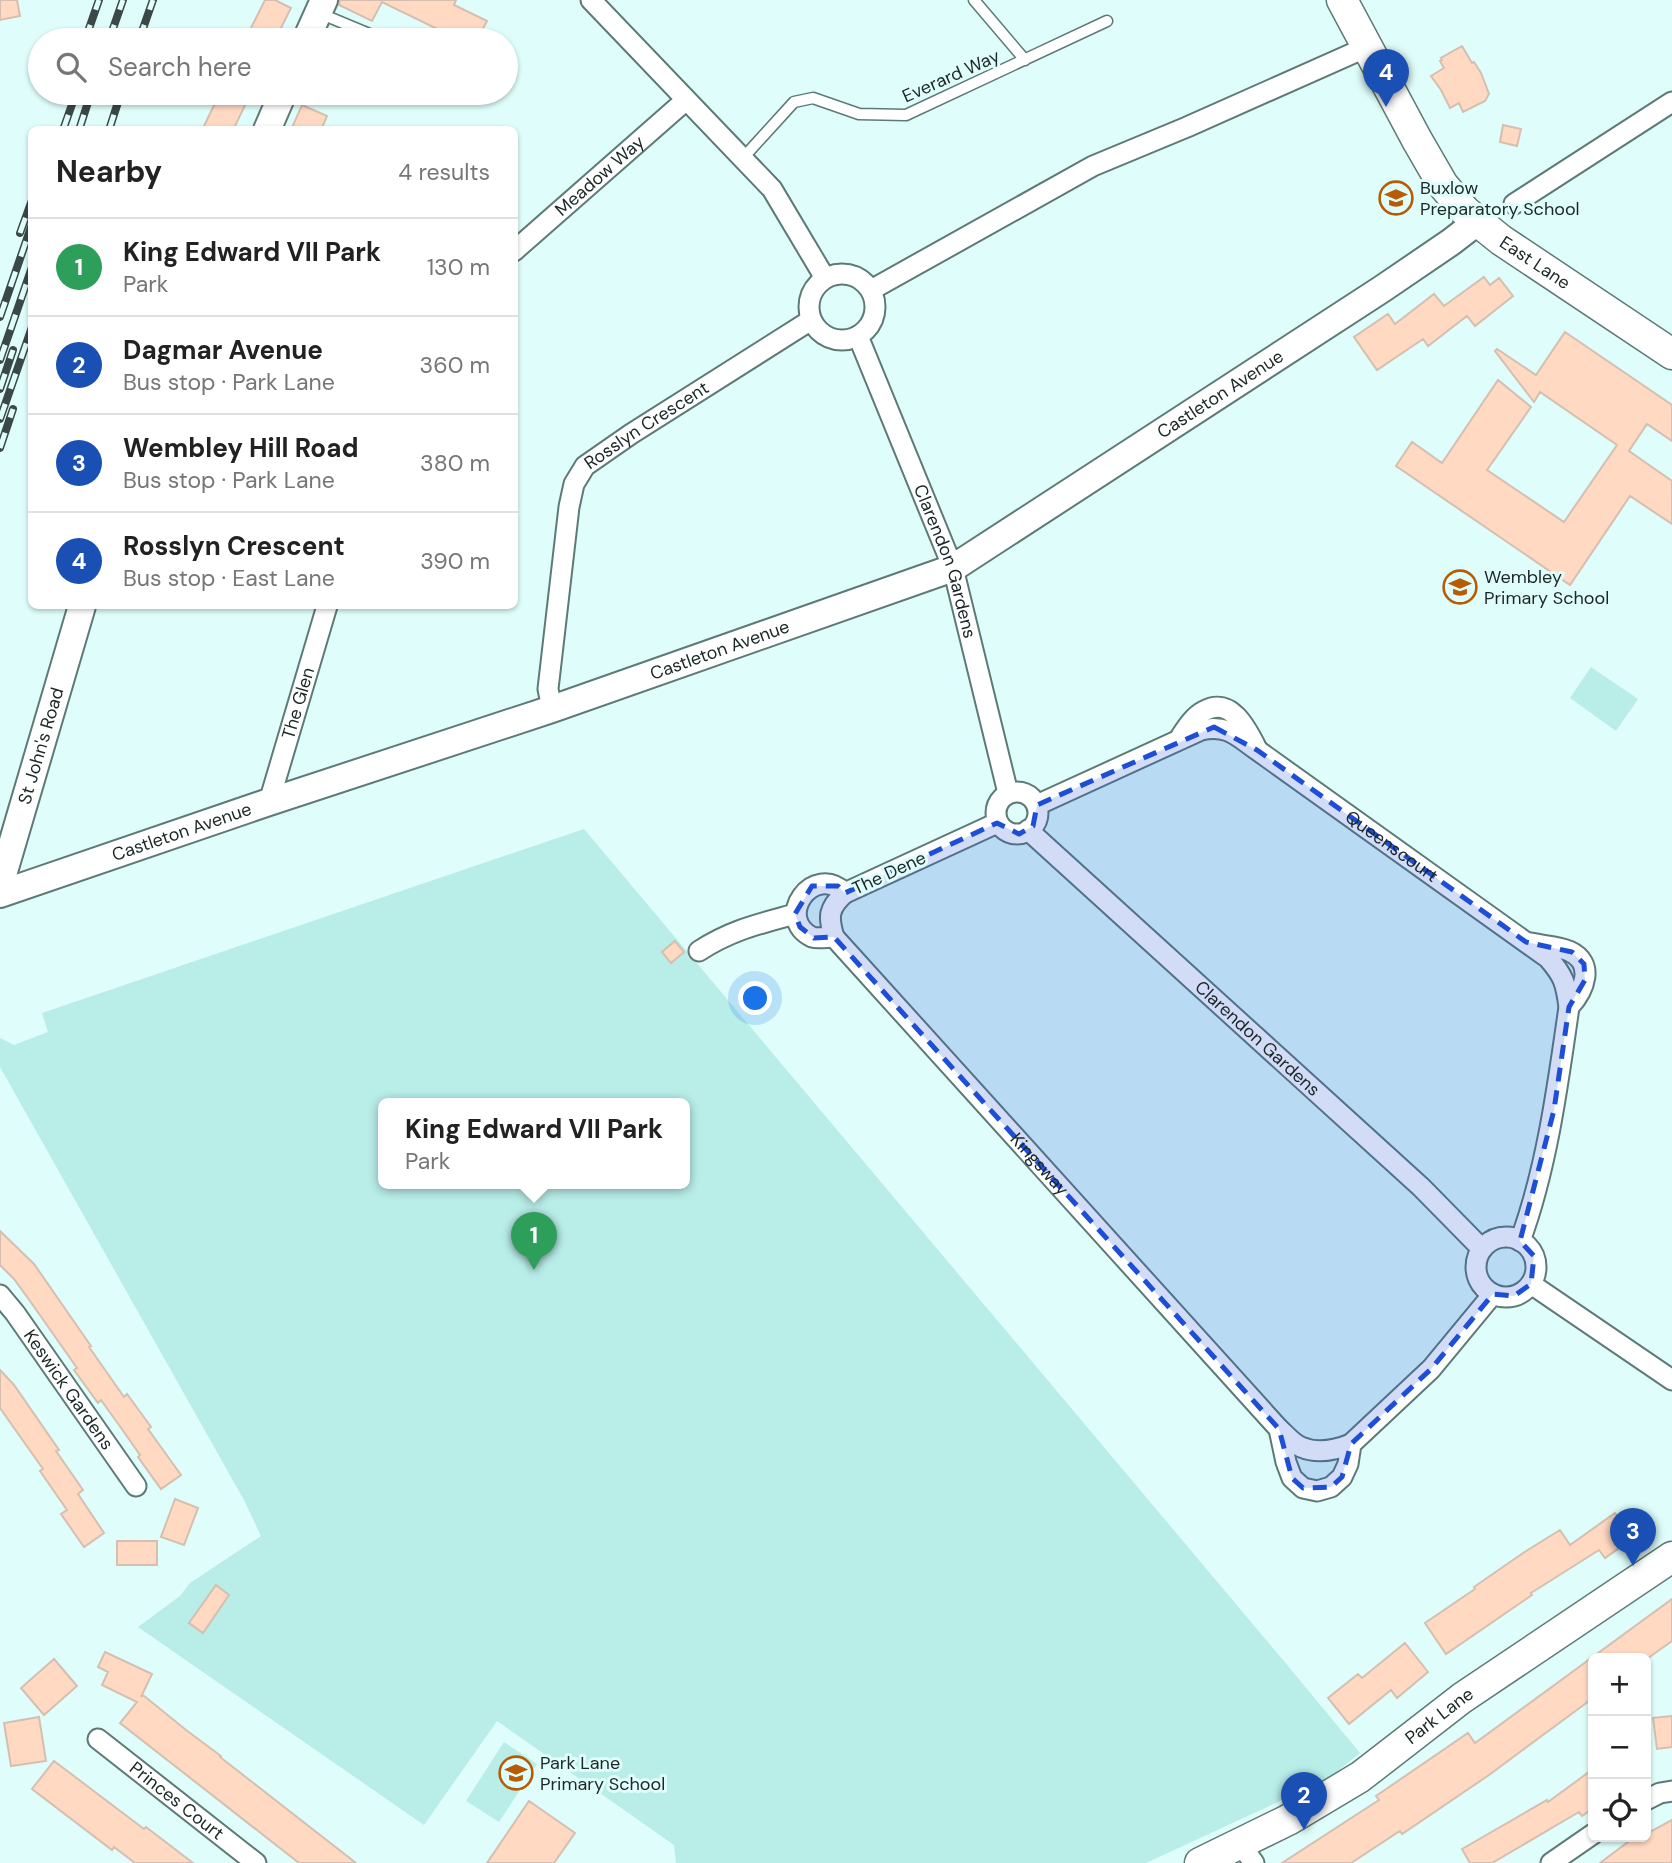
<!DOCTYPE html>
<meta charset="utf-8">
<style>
:root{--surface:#fff;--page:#f2f2f2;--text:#222;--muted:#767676;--line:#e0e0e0;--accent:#d93025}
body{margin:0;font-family:"DM Sans",sans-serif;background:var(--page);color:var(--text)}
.controls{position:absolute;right:21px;bottom:21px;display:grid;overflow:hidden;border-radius:10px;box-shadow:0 2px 5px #0004}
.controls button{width:63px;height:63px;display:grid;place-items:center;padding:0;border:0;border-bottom:2px solid var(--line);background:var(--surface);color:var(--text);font:35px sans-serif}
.you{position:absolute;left:756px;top:999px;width:24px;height:24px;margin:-18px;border:5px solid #fff;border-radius:50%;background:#1a73e8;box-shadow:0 0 0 10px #1a73e833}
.badge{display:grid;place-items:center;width:46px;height:46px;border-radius:50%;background:var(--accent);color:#fff;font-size:23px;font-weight:700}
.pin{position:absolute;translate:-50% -58px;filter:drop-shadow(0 2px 4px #0008)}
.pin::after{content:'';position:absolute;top:37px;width:24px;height:21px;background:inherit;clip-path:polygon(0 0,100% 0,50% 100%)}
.popup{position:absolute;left:378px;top:1098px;width:312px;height:91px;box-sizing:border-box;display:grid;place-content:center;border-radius:10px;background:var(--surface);filter:drop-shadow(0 2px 5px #0005);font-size:23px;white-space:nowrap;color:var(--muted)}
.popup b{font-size:26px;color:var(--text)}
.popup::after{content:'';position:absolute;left:50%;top:100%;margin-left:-14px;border:14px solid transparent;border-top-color:var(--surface)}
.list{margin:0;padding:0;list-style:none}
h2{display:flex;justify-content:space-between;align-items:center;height:91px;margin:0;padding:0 28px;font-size:30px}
h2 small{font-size:23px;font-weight:400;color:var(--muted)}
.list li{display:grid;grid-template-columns:46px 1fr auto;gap:21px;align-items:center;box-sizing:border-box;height:98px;padding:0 28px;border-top:2px solid var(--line)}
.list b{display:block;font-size:26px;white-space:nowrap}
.list p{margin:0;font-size:23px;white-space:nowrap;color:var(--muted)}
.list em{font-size:23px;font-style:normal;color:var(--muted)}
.icon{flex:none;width:38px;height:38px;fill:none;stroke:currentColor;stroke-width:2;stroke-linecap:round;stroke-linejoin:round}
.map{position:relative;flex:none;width:1672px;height:1863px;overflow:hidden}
.search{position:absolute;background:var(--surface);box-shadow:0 2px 5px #0004;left:28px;top:28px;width:490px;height:77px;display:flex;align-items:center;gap:18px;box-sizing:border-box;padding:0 24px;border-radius:38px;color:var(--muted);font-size:26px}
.panel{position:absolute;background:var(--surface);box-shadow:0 2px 5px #0004;left:28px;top:126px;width:490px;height:483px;border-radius:10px}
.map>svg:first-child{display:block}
</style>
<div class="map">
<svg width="1672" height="1863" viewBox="0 0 1672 1863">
<rect width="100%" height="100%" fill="#dffdfa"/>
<path fill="#b9ede8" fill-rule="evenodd" d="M1591,667L1638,699L1616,731L1570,698Z
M584,829L1288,1666L1360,1753L1334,1774L1295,1794L1146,1863H676L674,1845L497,1721L424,1825L138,1627L180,1596L190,1583L261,1536L244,1500L0,1067V1038L14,1045L48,1032L42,1013ZM384,1104H684V1184H384Z
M504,1742L537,1764L499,1822L466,1801Z"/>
<path fill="#ffd9c2" stroke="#d5bfb1" stroke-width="2" d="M0,0H17L20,16L0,20Z
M265,0H275L291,8L275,40H245Z
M340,0H456L454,5L487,21L477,40H460L382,2L372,21L339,5Z
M1462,46L1472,63L1474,62L1481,73L1489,94L1485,101L1463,112L1459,103L1450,108L1441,90L1431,76L1444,68L1440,61L1442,60L1441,58Z
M220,93H251L233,130H202Z
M302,105L327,116L321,130H291Z
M1503,125L1521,129L1517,146L1500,142Z
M1484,277L1490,285L1499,278L1513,296L1475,326L1467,316L1428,346L1423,339L1377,370L1354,337L1388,314L1395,324L1434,294L1444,306Z
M1565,332L1672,405V441L1647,424L1629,451L1672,481V524L1630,496L1570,585L1396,466L1412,442L1442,463L1498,380L1531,407L1487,470L1564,522L1617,445L1540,392L1534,402L1495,351L1497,349L1536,375Z
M675,941L684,952L671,963L662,952Z
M0,1231L34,1264L91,1346L89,1347L124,1397L127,1394L151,1427L148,1429L181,1475L161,1489L138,1457L140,1455L119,1425L101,1400L98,1403L74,1370L77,1368L30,1301L14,1279L0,1265Z
M0,1370L14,1385L59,1450L56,1451L83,1490L78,1494L104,1533L84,1547L61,1514L67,1510L40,1471L43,1469L0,1408Z
M175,1499L198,1508L184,1545L161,1537Z
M1615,1513L1633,1538L1605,1558L1599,1550L1531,1593L1532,1595L1446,1654L1425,1623L1475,1589L1474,1587L1523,1553L1560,1530L1570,1545Z
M117,1541H157V1565H117Z
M216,1585L229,1595L203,1633L189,1623Z
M1672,1599V1641L1648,1658H1593V1698L1489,1775L1402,1834L1400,1831L1351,1863H1282L1379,1800L1376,1796L1468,1733L1475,1743Z
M1405,1643L1428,1672L1397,1698L1391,1690L1349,1724L1328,1698L1358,1674L1362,1678Z
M105,1652L152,1674L141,1697L143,1695L186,1730L221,1756L220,1757L356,1863H299L120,1723L137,1702L102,1685L108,1672L98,1667Z
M54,1659L77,1686L44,1715L21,1688Z
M1672,1716V1747L1657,1749L1653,1718Z
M39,1717L46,1761L11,1766L4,1723Z
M54,1761L144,1829L146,1827L193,1863H135L114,1847L112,1850L32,1789Z
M1593,1769V1808L1582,1816L1579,1812L1492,1863H1470L1462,1849L1547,1800L1548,1802Z
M529,1801L575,1833L554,1863H487Z
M1672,1820V1863H1600L1632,1839L1646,1837V1834Z"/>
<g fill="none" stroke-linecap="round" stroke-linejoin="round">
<defs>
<path id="lane" d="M974,0L1025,60
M319,13L384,40
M743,158L794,102L813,98L859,114L906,115L1107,21"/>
<g id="street">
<path d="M591,0L772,189L825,278"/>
<path d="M1514,204L1672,102"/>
<path id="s1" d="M514,251L686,100"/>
<circle cx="842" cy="307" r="33"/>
<path d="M871,290L1093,166L1187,127L1367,47"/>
<path id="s2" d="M858,336L953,568L1008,793"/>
<path id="s3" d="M552,709L548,689L569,507L574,484L585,466L631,434L811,320"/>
<path d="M1181,736C1187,727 1194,716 1204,711C1231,696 1247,729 1257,749"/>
<circle cx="1017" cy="813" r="21"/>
<path id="s4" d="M269,802L327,606"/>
<path id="s5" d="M1037,805L1201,730C1227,724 1237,736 1257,750L1548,958C1564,976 1566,984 1569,1007C1558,1084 1547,1168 1520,1241"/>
<path id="s6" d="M997,823L845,893C828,908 828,917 834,937L1279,1429L1286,1462L1292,1478L1303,1488L1317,1491L1331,1487L1342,1477L1348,1464L1351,1444L1431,1369L1493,1294"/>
<path id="s7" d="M1028,830L1421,1187L1482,1249"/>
<path d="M834,937C827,937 818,939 812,937C774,918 813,862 845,893"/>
<path d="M1531,943C1543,946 1557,946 1569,951C1596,963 1584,991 1569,1007"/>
<path d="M699,951C731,930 759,924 795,914"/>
<circle cx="1506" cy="1267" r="30"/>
<path d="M1531,1284L1672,1380"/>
<path id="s8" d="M0,1295L15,1313L136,1486"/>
<path d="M1279,1429C1285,1434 1293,1444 1301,1447C1317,1454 1336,1450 1351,1444"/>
<path id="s9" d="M98,1739L256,1863"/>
<path d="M1646,1800L1660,1793L1672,1791"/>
<path d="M1240,1844L1254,1863"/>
<path d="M1551,1863L1593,1834"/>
</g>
<g id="secondary">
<path d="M306,40L324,0"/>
<path d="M267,130L283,93"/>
<path id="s10" d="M0,885L82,606"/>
<path id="s11" d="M0,894L269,802L552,709L953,568L1382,289L1451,242L1477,222"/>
</g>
<g id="primary">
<path id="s12" d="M1342,0L1417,140L1443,185L1465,211L1501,240L1672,354"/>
<path id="s13" d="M1200,1863L1288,1820L1360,1777L1462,1698L1672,1557"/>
</g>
</defs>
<use href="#lane" stroke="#5e7a77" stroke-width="13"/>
<use href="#street" stroke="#5e7a77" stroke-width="23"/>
<use href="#secondary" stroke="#5e7a77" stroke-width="30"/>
<use href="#primary" stroke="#5e7a77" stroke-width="33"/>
<use href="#lane" stroke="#fff" stroke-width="10"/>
<use href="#street" stroke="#fff" stroke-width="19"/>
<use href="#secondary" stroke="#fff" stroke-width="26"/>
<use href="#primary" stroke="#fff" stroke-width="30"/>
<defs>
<path id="rail" d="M85,40L99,0
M109,40L123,0
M139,40L153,0
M63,130L76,93
M79,130L91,93
M109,130L121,93
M20,233L32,200
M0,317L32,224
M0,360L32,267
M0,389L13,350
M0,419L32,327
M0,448L13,409"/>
</defs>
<use href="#rail" stroke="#3a4847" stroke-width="8"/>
<use href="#rail" stroke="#dffdfa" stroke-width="5" stroke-dasharray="16" stroke-linecap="butt"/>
</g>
<path fill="#1d4ed8" fill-opacity="0.2" stroke="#1d4ed8" stroke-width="5" stroke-dasharray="14 9" stroke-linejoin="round" d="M1214,727L1257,750L1526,942L1572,952L1584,964L1585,980L1569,1007L1554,1110L1520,1241L1534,1256L1531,1284L1514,1296L1493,1294L1431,1369L1351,1444L1342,1477L1331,1487L1303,1488L1292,1478L1279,1429L834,937L814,938L800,927L795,914L812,886H838L845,893L997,823L1019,834L1033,826L1037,805Z"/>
<defs>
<symbol id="school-ring" viewBox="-11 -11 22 22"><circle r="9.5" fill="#dffdfa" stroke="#b75b04" stroke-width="1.5"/><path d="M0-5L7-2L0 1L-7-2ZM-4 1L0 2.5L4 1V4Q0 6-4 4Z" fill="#b75b04"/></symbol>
</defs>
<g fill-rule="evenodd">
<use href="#school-ring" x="1377" y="179" width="38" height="38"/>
<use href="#school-ring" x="1441" y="568" width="38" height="38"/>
<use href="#school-ring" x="497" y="1754" width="38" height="38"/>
</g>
<g text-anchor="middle" stroke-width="6" stroke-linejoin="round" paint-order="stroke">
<g font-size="18" fill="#1b2726" stroke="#dffdfa">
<text transform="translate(951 76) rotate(-24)" y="6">Everard Way</text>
<text dy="6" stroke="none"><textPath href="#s1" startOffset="114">Meadow Way</textPath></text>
<text dy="6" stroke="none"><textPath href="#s12" startOffset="332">East Lane</textPath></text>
<text dy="6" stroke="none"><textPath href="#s11" startOffset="1326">Castleton Avenue</textPath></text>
<text dy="6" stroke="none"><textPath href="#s3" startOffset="322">Rosslyn Crescent</textPath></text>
<text dy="6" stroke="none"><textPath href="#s2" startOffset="242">Clarendon Gardens</textPath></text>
<text dy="6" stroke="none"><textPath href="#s11" startOffset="760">Castleton Avenue</textPath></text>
<text dy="6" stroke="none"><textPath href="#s4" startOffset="103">The Glen</textPath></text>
<text dy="6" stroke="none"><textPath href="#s10" startOffset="145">St John's Road</textPath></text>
<text dy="6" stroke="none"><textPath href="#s11" startOffset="192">Castleton Avenue</textPath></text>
<text dy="6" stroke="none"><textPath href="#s5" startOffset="408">Queenscourt</textPath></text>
<text transform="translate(889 873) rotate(-25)" y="6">The Dene</text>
<text dy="6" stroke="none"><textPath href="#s7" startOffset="310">Clarendon Gardens</textPath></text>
<text dy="6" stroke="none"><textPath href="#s6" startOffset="523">Kingsway</textPath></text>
<text dy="6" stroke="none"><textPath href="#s8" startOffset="117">Keswick Gardens</textPath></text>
<text dy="6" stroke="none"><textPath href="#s13" startOffset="282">Park Lane</textPath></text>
<text dy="6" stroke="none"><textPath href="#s9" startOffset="100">Princes Court</textPath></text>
</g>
<g font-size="18" fill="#1b2726" stroke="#dffdfa" text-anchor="start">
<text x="1420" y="194">Buxlow<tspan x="1420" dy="21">Preparatory School</tspan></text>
<text x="1484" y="583">Wembley<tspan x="1484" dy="21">Primary School</tspan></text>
<text x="540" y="1769">Park Lane<tspan x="540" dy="21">Primary School</tspan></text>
</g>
</g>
</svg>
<div class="controls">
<button>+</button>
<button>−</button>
<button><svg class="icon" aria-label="locate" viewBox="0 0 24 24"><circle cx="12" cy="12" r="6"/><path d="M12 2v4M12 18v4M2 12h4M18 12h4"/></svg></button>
</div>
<div class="you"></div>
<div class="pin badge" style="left:534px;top:1270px;background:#2e9e5b">1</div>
<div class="popup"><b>King Edward VII Park</b>Park</div>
<div class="pin badge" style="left:1304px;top:1830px;background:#1a4fb4">2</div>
<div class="pin badge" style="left:1633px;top:1566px;background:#1a4fb4">3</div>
<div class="pin badge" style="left:1386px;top:107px;background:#1a4fb4">4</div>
<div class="search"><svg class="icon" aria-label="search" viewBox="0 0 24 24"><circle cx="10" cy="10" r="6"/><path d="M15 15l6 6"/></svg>Search here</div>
<section class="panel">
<h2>Nearby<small>4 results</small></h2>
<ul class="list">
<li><span class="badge" style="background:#2e9e5b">1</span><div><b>King Edward VII Park</b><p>Park</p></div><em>130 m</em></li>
<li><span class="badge" style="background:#1a4fb4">2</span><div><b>Dagmar Avenue</b><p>Bus stop · Park Lane</p></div><em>360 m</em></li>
<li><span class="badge" style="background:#1a4fb4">3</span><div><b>Wembley Hill Road</b><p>Bus stop · Park Lane</p></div><em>380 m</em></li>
<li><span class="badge" style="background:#1a4fb4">4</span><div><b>Rosslyn Crescent</b><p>Bus stop · East Lane</p></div><em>390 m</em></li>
</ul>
</section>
</div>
